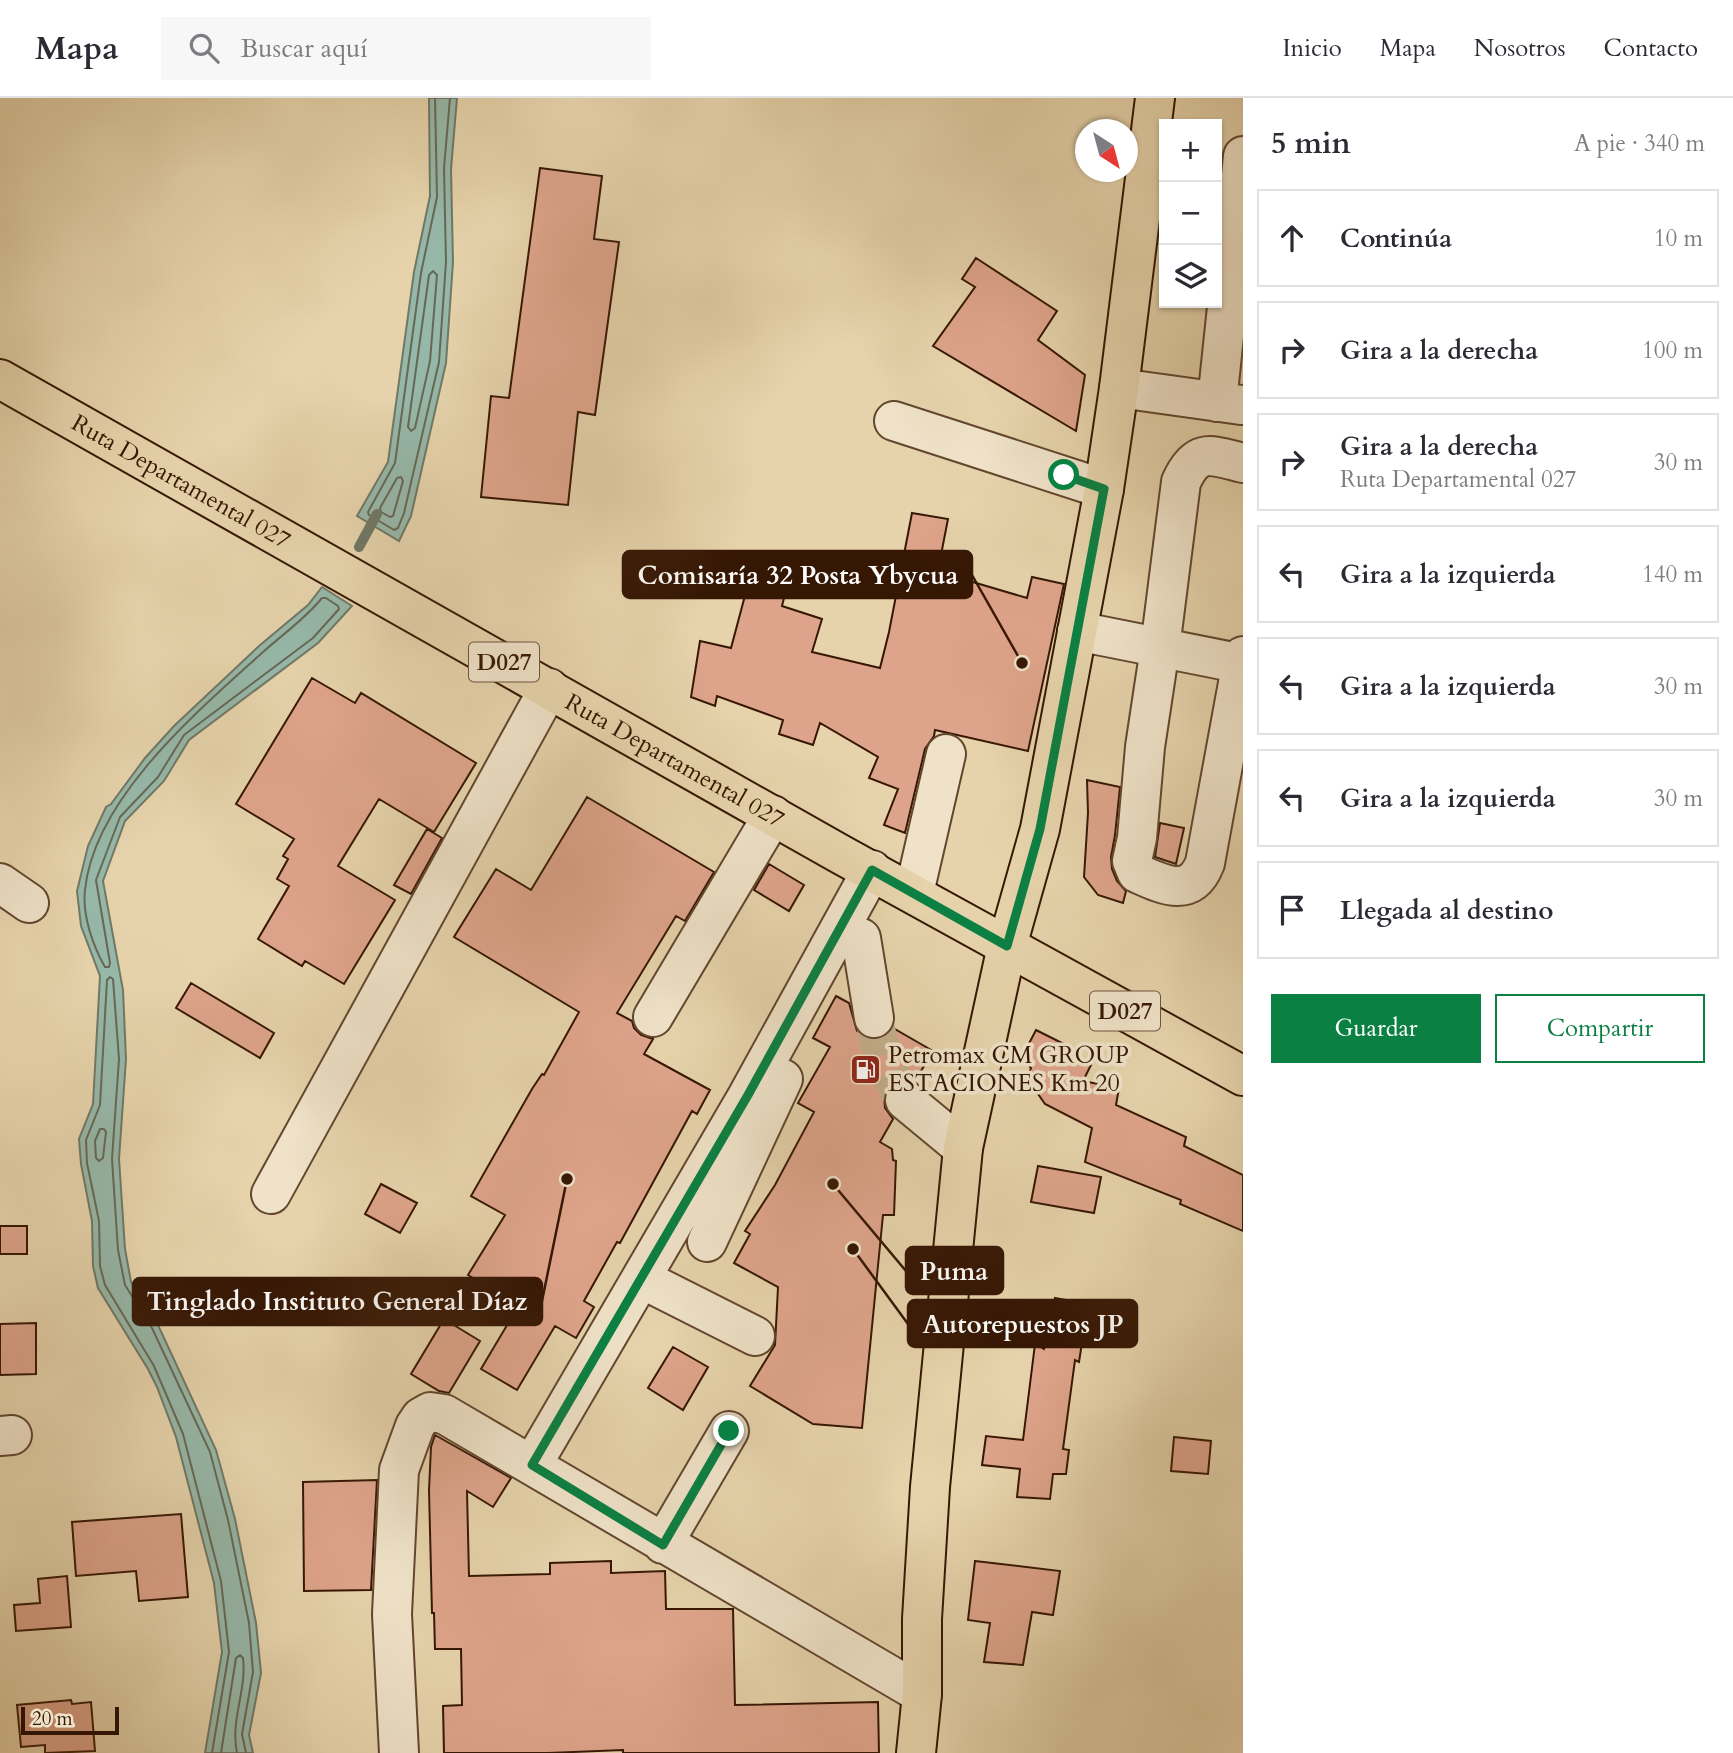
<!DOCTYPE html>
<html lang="es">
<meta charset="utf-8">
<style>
:root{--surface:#fff;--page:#f7f7f7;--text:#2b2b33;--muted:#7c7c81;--line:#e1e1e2;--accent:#0b8043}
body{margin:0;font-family:Cardo,serif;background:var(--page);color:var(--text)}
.controls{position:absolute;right:21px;top:21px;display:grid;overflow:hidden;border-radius:0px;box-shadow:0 2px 5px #0004}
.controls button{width:63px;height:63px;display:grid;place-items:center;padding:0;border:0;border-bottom:2px solid var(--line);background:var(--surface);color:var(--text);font:35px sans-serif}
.compass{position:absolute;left:1075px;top:21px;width:63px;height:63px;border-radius:50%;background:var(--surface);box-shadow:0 2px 5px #0004;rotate:144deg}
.scale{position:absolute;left:21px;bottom:18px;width:98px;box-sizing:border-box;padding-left:7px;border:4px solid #361704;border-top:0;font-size:19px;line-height:24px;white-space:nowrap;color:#361704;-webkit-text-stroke:5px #efe2c8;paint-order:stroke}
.stop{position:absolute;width:21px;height:21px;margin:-16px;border:5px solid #0b8043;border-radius:50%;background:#fff}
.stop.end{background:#0b8043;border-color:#fff;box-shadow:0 2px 7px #0008}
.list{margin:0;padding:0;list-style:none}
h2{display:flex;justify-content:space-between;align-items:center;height:91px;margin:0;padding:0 28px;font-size:30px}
h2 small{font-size:23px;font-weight:400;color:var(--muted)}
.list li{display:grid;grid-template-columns:46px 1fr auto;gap:21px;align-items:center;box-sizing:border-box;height:98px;margin:0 14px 14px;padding:0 14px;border:2px solid var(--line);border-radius:0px}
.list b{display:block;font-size:26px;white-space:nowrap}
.list p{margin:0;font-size:23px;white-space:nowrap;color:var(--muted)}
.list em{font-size:23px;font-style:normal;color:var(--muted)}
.actions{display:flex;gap:14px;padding:21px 28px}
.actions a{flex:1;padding:16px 0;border:2px solid var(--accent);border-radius:0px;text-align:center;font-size:24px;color:var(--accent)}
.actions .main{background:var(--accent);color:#fff}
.icon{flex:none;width:38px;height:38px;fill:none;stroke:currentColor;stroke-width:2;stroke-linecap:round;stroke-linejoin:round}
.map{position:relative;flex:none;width:1243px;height:1655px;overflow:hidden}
header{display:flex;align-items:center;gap:42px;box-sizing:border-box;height:98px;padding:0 35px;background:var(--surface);border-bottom:2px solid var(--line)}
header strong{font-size:33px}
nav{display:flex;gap:38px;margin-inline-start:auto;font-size:24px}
.search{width:490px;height:63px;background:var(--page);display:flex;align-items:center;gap:18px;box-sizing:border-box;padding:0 24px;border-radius:0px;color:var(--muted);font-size:26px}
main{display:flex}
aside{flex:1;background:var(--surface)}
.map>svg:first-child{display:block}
</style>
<header>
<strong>Mapa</strong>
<div class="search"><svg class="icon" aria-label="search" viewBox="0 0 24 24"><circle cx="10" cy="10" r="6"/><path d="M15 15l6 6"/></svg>Buscar aquí</div>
<nav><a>Inicio</a><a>Mapa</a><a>Nosotros</a><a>Contacto</a></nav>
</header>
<main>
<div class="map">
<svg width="1243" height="1655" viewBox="0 0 1243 1655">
<rect width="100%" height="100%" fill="#e6d3ab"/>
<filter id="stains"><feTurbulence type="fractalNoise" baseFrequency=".00286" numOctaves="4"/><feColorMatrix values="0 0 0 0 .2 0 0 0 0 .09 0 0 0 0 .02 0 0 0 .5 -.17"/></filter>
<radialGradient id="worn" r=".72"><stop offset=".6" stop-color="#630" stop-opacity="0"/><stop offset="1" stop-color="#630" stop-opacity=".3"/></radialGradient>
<path fill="#96b8a9" stroke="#707867" stroke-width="2" d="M429,0H457L451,71L453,164L446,265L411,418L399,443L357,418L388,364L414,174L430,98Z
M322,489L352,508L318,545L189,642L164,683L125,723L103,783L123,892L126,961L119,1061L125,1151L131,1184L158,1227L216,1352L235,1421L256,1525L261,1575L249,1637L253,1655H205L222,1554L214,1485L176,1339L157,1289L148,1271L98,1190L93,1168L92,1123L81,1066L79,1041L93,1006L100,878L81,828L77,793L88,748L106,709L111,706L145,660L174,628L259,548L308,507Z"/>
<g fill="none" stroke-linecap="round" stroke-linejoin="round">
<path stroke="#666856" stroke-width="2" d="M435,0L437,99L421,175L395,365L368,414L369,417L394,432L398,430L404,415L439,264L446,164L444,70L450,0
M433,173L437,177L430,263L415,330L411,333L408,329L429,177Z
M401,379L403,383L393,418L390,419L381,414L380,410L397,380Z
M322,500H326L338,508L339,511L313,540L184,637L158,679L120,719L96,782L110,865L109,869H105C93,848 82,817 85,792C94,700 198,613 263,554C283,536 305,521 322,500Z
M100,1031H104L106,1034L103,1060L99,1063L96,1060L95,1043Z
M212,1655L229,1554L221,1483L183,1336L154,1268L105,1187L100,1168L99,1123L87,1065L86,1042L100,1007L107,882L110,879L113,881L119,961L112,1061L118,1152L125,1187L152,1230L210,1354L228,1422L249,1525L253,1574L242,1636L246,1655
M221,1655L236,1560L240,1557L243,1560C247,1592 230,1622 237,1655"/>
<path stroke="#707867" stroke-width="10" d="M359,449L377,416"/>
</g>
<path fill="#dea48b" stroke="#361704" stroke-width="2" d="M540,70L602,78L594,141L619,144L595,317L578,314L568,407L481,399L491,298L509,300Z
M976,160L1057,213L1038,242L1085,277L1076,333L933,248L975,189L962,181Z
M912,415L948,421L940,462L969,466L966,482L1027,500L1032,479L1064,486L1028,653L935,632L934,638L925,651L905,735L884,727L898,691L869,680L878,659L820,625L813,647L779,636L783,622L717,598L715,608L691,599L700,543L731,550L747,490L784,500L782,508L822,521L812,554L880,570L889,534Z
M312,580L355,605L361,595L476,665L434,734L379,701L338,768L395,802L344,886L305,863L302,868L258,841L289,788L277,781L288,761L283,758L294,741L236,706Z
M1087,682L1120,689L1115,737L1111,759L1112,771L1117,783L1126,793L1123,805L1098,797L1084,779L1088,715Z
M587,699L714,774L685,823L676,818L617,915L632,923L634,930L641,937L653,941L644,956L710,992L697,1016L692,1013L620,1145L617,1144L584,1203L594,1209L576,1240L555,1228L517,1292L481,1271L519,1207L468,1177L505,1117L471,1098L532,991L542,976L544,977L579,914L454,839L496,771L531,792Z
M1160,725L1184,730L1176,766L1155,759Z
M427,731L442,740L411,796L394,787Z
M769,766L804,787L789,813L754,792Z
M191,885L274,935L260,960L176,910Z
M836,898L849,905L857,933L866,940L878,941L887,937L893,930L933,953L915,983L908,980L897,982L888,989L884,998L885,1010L893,1021L880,1044L892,1051L893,1062L896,1063L894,1117H883L862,1330L813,1326L750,1288L775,1247L778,1189L734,1165L750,1136L745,1133L775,1087L814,1014L798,1005L830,949L813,940Z
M1036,932L1064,946L1061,952L1091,967L1083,983L1119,990L1116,1007L1186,1039L1184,1048L1243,1077V1133L1180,1106L1181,1102L1085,1064L1092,1030L1045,1006L1027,980L1031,970L1022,959Z
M1038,1068L1101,1079L1094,1115L1031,1104Z
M381,1086L417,1105L400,1135L365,1116Z
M0,1128H27V1156H0Z
M1055,1200L1088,1206L1079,1264L1075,1262L1063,1351L1069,1352L1066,1376H1053L1050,1401L1017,1399L1020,1371L982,1367L986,1338L1023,1342L1035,1246L1044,1251Z
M444,1221L480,1243L449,1295L439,1293L411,1276Z
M36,1225V1276L0,1277V1226Z
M673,1249L708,1269L683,1312L648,1290Z
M435,1337L511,1380L493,1409L467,1393L469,1478L550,1476V1465L611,1463V1475L665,1473L666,1511H733L735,1607L878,1604L879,1655H623V1652L548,1655H444L443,1608L462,1607L461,1551H435L434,1515H432L429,1392L431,1349Z
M1174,1339L1211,1343L1208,1376L1171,1373Z
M377,1382L371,1492L304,1493L303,1384Z
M181,1416L188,1499L139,1503L136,1473L76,1478L72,1424Z
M975,1463L1060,1473L1053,1517L1032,1514L1023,1567L984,1564L990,1525L968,1522Z
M67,1478L71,1529L16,1533L14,1507L40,1505L38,1481Z
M71,1602L72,1606L91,1604L95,1653L45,1655V1647L21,1649L17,1607Z"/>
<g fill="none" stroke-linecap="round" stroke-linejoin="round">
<path stroke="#c3ad8a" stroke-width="38" stroke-dasharray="38 19" stroke-linecap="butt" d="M874,920C879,950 888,975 905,1002"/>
<defs>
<path id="minor" d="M1119,290L1241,307
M1217,304L1243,58
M894,323L1104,391
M1243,365C1211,357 1197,349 1181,384L1160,550L1145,649L1137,740L1132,763L1137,775C1164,787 1191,801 1205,765L1243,558
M1077,533L1243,566
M0,785L29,805
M914,795L946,656
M861,840L874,920
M653,919L773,717
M905,1002L963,1050
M271,1096L549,590
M707,1144L783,981
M642,1181L755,1238
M0,1338L12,1337
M532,1367L748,997L872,772
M663,1446L729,1333
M399,1655L392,1516L399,1372L415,1328L421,1319L430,1314L444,1316L922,1596"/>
<g id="major">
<path id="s1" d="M0,281L840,756L1243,978"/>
<path d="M916,1655L922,1596V1521L930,1389L963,1050L1007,848L1040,731L1104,391L1119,290L1155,0"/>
</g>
</defs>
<use href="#minor" stroke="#62462e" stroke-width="42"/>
<use href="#major" stroke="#361704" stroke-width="42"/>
<use href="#minor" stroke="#efe2c8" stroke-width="38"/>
<use href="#major" stroke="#e6d3ab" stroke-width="38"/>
</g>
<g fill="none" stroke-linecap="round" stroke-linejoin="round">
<path stroke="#0b8043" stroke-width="9" d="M729,1333L663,1447L532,1367L748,997L872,772L1007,848L1040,731L1104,391L1064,377"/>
</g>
<defs>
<symbol id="fuel-square" viewBox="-11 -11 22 22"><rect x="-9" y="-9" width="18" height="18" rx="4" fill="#8f2418" stroke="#efe2c8"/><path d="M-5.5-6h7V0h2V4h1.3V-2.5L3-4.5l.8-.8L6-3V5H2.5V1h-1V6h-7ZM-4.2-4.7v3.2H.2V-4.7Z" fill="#fff"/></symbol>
</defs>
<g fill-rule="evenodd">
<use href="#fuel-square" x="848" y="954" width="35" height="35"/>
</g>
<g text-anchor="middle" stroke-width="7" stroke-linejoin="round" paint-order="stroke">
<g fill="#efe2c8" stroke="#6e543f" stroke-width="2">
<rect x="469" y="544.5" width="70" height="39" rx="5"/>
<rect x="1090" y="893.5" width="70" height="39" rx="5"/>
</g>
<g font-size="23" font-weight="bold" fill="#361704">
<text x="504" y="572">D027</text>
<text x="1125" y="921">D027</text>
</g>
<g font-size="24" fill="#361704" stroke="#efe2c8">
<text dy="8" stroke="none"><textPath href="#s1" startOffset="208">Ruta Departamental 027</textPath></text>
<text dy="8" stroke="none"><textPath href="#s1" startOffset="775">Ruta Departamental 027</textPath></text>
</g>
<g font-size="24" fill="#361704" stroke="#efe2c8" text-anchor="start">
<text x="888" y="965">Petromax CM GROUP<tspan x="888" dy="28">ESTACIONES Km 20</tspan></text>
</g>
</g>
<path fill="none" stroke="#361704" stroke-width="2.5" d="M1022 565L972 477M833 1086L906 1173M567 1081L542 1203M853 1151L908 1226"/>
<g fill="#361704" stroke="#efe2c8" stroke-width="2.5">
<circle cx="1022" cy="565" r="7"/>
<circle cx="833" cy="1086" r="7"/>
<circle cx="567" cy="1081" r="7"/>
<circle cx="853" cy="1151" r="7"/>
</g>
<g fill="#361704" stroke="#361704" stroke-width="2.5">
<rect x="623" y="453" width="349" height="47" rx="7"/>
<rect x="906" y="1149" width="97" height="47" rx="7"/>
<rect x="133" y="1180" width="409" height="47" rx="7"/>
<rect x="908" y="1202" width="229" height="47" rx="7"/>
</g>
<g font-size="26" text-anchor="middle" font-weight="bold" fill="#fff">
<text x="798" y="486">Comisaría 32 Posta Ybycua</text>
<text x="954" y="1182">Puma</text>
<text x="337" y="1212">Tinglado Instituto General Díaz</text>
<text x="1023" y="1235">Autorepuestos JP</text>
</g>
<rect width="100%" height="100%" filter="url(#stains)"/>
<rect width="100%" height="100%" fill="url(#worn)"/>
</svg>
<div class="controls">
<button>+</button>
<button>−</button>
<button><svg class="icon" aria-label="layers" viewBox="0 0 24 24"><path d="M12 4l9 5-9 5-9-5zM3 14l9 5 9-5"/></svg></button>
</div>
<svg class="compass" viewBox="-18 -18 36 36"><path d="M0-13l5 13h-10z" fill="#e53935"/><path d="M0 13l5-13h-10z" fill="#7c7c81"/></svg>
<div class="scale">20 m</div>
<div class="stop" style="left:1064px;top:377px"></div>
<div class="stop end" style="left:729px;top:1333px"></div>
</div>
<aside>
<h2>5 min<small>A pie · 340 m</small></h2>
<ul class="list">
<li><svg class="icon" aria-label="ahead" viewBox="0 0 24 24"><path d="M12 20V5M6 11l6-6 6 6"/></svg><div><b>Continúa</b></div><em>10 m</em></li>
<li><svg class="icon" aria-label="right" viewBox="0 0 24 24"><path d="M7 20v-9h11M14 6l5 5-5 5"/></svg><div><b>Gira a la derecha</b></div><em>100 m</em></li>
<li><svg class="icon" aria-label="right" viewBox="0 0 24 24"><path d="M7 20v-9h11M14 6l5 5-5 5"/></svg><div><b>Gira a la derecha</b><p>Ruta Departamental 027</p></div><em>30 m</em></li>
<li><svg class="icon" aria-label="left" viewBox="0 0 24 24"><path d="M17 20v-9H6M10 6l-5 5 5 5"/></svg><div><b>Gira a la izquierda</b></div><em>140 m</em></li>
<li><svg class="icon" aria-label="left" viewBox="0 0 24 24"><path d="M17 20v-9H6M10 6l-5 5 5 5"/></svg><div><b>Gira a la izquierda</b></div><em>30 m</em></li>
<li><svg class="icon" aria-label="left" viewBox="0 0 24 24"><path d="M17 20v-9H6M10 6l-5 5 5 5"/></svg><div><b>Gira a la izquierda</b></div><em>30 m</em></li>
<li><svg class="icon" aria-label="arrive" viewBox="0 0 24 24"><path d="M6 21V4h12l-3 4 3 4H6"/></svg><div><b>Llegada al destino</b></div></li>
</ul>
<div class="actions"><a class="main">Guardar</a><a>Compartir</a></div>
</aside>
</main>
